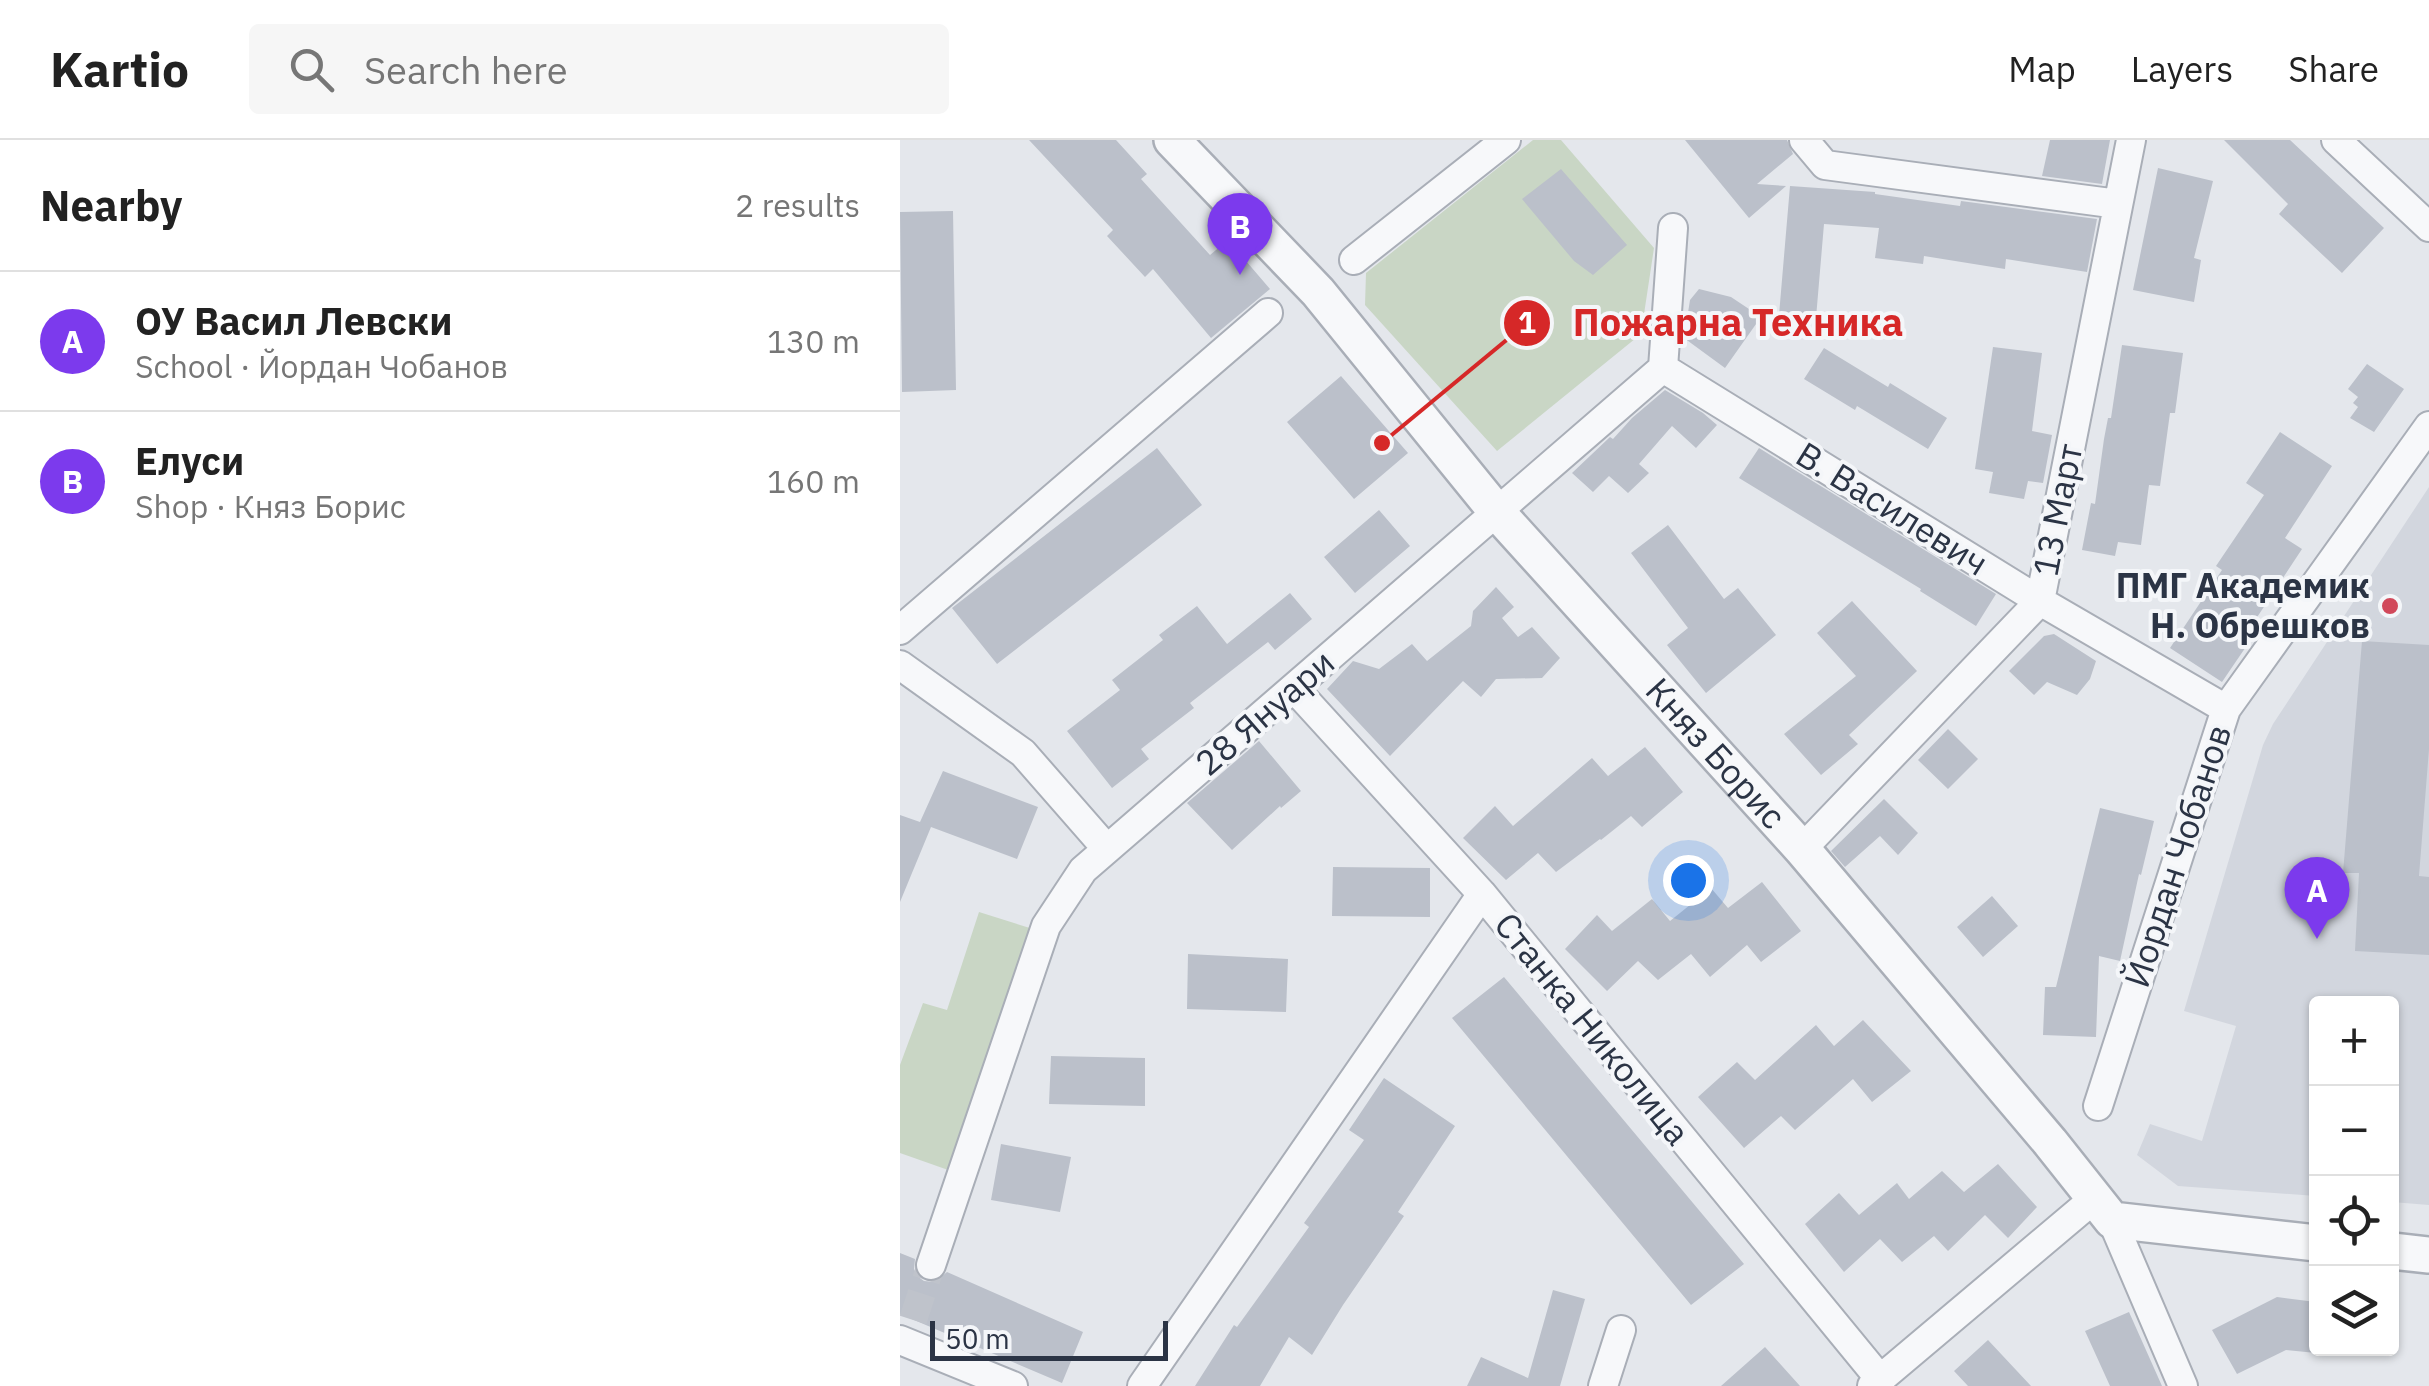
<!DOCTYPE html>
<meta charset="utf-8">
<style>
:root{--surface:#fff;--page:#f6f6f6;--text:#222;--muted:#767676;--line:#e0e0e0;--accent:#7c3aed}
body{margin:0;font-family:"IBM Plex Sans",sans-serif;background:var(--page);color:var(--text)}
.controls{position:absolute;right:30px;bottom:30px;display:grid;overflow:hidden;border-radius:10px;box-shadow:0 2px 8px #0004}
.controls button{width:90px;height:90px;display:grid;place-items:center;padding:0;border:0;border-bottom:2px solid var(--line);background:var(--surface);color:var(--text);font:50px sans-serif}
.scale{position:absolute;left:30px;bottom:25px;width:238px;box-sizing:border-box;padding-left:10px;border:5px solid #2b3445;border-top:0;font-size:28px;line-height:35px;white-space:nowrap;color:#2b3445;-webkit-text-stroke:8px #f4f6f9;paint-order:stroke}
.you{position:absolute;left:788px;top:740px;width:35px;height:35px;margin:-25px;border:8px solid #fff;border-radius:50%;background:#1a73e8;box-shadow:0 0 0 15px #1a73e833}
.badge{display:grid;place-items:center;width:65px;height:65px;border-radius:50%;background:var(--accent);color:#fff;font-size:32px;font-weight:700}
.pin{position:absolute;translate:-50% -82px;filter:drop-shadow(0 2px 5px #0008)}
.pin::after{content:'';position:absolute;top:52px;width:35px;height:30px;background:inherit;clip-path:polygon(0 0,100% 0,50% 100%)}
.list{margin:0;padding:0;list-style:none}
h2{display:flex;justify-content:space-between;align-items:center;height:130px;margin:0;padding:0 40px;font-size:42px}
h2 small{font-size:32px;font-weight:400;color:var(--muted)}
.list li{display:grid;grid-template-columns:65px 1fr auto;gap:30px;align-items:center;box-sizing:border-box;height:140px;padding:0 40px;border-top:2px solid var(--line)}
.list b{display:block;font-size:38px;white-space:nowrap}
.list p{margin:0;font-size:32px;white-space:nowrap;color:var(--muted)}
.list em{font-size:32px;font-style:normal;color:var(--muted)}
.icon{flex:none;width:55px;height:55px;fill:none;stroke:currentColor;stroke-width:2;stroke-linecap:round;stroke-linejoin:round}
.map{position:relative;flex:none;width:1529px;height:1246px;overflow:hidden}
header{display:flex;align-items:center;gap:60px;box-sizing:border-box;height:140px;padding:0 50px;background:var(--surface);border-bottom:2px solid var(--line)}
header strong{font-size:48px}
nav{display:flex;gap:55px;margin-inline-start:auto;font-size:35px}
.search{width:700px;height:90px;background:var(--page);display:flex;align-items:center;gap:25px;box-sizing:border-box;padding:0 35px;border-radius:10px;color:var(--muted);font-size:38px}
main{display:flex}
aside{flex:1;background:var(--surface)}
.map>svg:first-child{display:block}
</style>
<header>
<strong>Kartio</strong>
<div class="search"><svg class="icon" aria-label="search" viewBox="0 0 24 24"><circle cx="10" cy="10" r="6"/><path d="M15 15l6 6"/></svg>Search here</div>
<nav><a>Map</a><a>Layers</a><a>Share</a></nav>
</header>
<main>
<aside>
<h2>Nearby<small>2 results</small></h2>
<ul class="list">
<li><span class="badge">A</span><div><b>ОУ Васил Левски</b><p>School · Йордан Чобанов</p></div><em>130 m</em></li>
<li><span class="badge">B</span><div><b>Елуси</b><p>Shop · Княз Борис</p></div><em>160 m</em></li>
</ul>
</aside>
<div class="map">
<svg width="1529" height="1246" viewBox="0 0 1529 1246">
<rect width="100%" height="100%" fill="#e4e7ec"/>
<path fill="#d2d6de" d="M1529,347V1065L1492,1062V864H1416V1056L1278,1046L1237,1015L1250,984L1302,1001L1336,886L1284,871L1363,605L1373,584Z"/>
<path fill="#c9d6c5" d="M633,0H661L754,108L741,194L597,311L465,165L466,133Z
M79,772L133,789L51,1031L0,1013V925L23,863L47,870Z"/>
<path fill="#bbc0ca" d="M129,0H216L247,34L241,39L310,115L328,100L370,149L311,198L253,129L245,137L207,96L213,90Z
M785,0H887L893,14L857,44L886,46L849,78Z
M1150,0H1210L1202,44L1142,36Z
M1324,0H1390L1484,88L1442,133L1379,74L1388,64Z
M1258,28L1313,41L1294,118L1301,120L1294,162L1233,150Z
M661,29L727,105L693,135L674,121L622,59Z
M890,46L975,52V54L1060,66L1061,61L1197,79L1187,132L1106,119L1105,129L1024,116L1023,124L975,118L979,88L924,84L916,178L879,175Z
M53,71L56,250L2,252L0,72Z
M799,149L831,157L861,177L825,228L784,198L790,160Z
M1222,205L1283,213L1275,273H1270L1260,346L1249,345L1241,405L1218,402L1215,416L1182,410L1191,363L1195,364L1204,299L1208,278H1211Z
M1093,207L1142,213L1132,291L1152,295L1143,343L1128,341L1124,359L1089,353L1093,332L1075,329Z
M924,208L988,247L990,243L1047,278L1028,309L957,266L955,270L904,239Z
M1467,224L1504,249L1474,292L1450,278L1458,267L1453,263L1458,257L1448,249Z
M441,236L508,313L454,359L387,282Z
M765,250L803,273L817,285L796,308L772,286L739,324L749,333L728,353L709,336L693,352L672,333L710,297L713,299L732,278Z
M1380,292L1432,326L1385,398L1402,409L1350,488L1356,492L1322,542L1270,508L1322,430L1316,426L1364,355L1346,343Z
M257,308L302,365L97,524L52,468Z
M859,308L1096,454L1076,486L1020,451L1021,449L839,338Z
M479,370L510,406L455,453L424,417Z
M768,385L824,459L838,448L876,495L806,553L767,505L788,488L731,413Z
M596,447L614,467L602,478L618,497L632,487L660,518L642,538L596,539L581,557L563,541L490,616L427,549L453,521L479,529L512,504L527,521L571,486L573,471Z
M390,453L412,479L375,510L368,502L290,563L294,568L241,609L249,619L212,648L167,591L220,550L212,540L263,500L259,495L297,466L327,504Z
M952,461L1017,531L949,595L958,604L921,635L884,594L956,536L917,493Z
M1154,494L1196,521L1190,539L1177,555L1147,542L1134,555L1109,531L1144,496Z
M1462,501L1529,505V609L1519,736L1529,737V815L1455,811L1459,733H1443Z
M1048,589L1078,619L1048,649L1018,620Z
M359,601L401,651L381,668L380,666L332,710L287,663Z
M745,607L783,652L742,687L731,676L701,700L700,699L656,732L638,713L606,740L563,698L595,666L613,686L692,618L708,636Z
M43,631L138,667L117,719L31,687L0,762V675L20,682Z
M984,659L1018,693L998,715L980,696L945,727L931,711Z
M1200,668L1254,681L1241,735L1239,734L1220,821L1199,816L1196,897L1143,895L1145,847H1156Z
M433,727L530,728V777L432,776Z
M862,742L901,791L861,822L847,805L810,837L791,814L758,840L738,821L707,851L665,809L697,775L712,791L752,759L770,781L811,748L828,768Z
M1092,756L1118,786L1083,817L1057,787Z
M288,814L388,819L386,872L287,869Z
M604,837L844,1124L791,1165L552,878Z
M963,880L1011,931L972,962L953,939L895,990L881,976L844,1008L798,957L837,922L855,940L916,885L934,906Z
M151,916L245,918V966L149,964Z
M484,938L555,986L498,1072L504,1076L443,1165L412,1215L389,1197L360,1246H295L334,1185L337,1187L409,1087L404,1083L464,1000L449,990Z
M101,1004L171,1017L160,1072L91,1060Z
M1098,1024L1137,1067L1108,1098L1085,1075L1048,1111L1034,1096L1002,1122L980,1099L944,1132L905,1084L939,1053L959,1075L997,1043L1009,1059L1042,1031L1064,1052Z
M0,1113L15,1119L14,1129L17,1136L24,1141L35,1142L47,1132L183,1192L162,1243L0,1174Z
M653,1150L685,1159L660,1246H567L581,1217L628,1238Z
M1377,1157L1416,1162V1213L1386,1210L1337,1234L1312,1190Z
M1229,1172L1262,1246H1210L1185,1191Z
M1088,1200L1131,1246H1068L1054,1231Z
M865,1207L900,1246H821Z"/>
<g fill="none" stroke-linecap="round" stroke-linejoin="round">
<path stroke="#bfc3cb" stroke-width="28" stroke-dasharray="28 14" stroke-linecap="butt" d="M13,1180L31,1125"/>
<defs>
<path id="minor" d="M904,0L925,25L1218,64
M1436,0L1529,87
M454,120L606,0
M763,228L1140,461L1326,569
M0,490L368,173
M0,525L123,613L207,709
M394,548L582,754L980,1239
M902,709L1140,461L1231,0
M1198,966L1326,569L1529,286
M1212,1080L1283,1246
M31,1125L146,786L183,730L763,228L773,88
M0,1200L113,1246
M242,1246L582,754
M703,1246L721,1190
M972,1246L1195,1058"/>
<g id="tertiary">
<path id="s1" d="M272,0L418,152L596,371L902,709L1150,1002L1212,1080L1416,1103"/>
<path d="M1492,1111L1529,1115"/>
</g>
</defs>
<use href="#minor" stroke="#a9aeb7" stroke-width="32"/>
<use href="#tertiary" stroke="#a9aeb7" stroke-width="40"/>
<use href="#minor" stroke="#f7f8fa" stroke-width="28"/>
<use href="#tertiary" stroke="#f7f8fa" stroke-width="35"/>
</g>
<circle fill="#d1495b" stroke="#f4f6f9" stroke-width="4" cx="1490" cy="466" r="10"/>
<g text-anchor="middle" stroke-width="8" stroke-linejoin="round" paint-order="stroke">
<g font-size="35" fill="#2b3445" stroke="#f4f6f9">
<text transform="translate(992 369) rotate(32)" y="12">В. Василевич</text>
<text transform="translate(1158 370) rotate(-79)" y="12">13 Март</text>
<text transform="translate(365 573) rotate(-41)" y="12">28 Януари</text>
<text dy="12" stroke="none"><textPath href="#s1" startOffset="820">Княз Борис</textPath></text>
<text transform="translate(1278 716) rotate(-72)" y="12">Йордан Чобанов</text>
<text transform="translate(692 889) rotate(51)" y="12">Станка Николица</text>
</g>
<g font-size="35" font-weight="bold" fill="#2b3445" stroke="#f4f6f9" text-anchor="end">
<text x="1470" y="458">ПМГ Академик<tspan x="1470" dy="40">Н. Обрешков</tspan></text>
</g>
</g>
<path fill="none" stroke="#d62828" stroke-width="4" d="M482 303L627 183"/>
<g fill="#d62828" stroke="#f4f6f9" stroke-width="4">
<circle cx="482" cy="303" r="10"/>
<circle cx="627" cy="183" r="25"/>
</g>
<g font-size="30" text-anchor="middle" font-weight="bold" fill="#fff">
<text x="627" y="193">1</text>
</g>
<g font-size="38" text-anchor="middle" font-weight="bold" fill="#d62828" stroke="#f4f6f9" stroke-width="8" stroke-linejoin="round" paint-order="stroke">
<text x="838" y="196">Пожарна Техника</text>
</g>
</svg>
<div class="controls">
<button>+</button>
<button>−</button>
<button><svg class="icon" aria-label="locate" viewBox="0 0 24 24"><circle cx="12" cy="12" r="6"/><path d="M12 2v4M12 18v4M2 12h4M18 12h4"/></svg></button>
<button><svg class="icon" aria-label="layers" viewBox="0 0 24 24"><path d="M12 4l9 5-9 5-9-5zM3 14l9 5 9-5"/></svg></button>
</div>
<div class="scale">50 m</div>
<div class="you"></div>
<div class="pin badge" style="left:1417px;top:799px">A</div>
<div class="pin badge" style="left:340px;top:135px">B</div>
</div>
</main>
